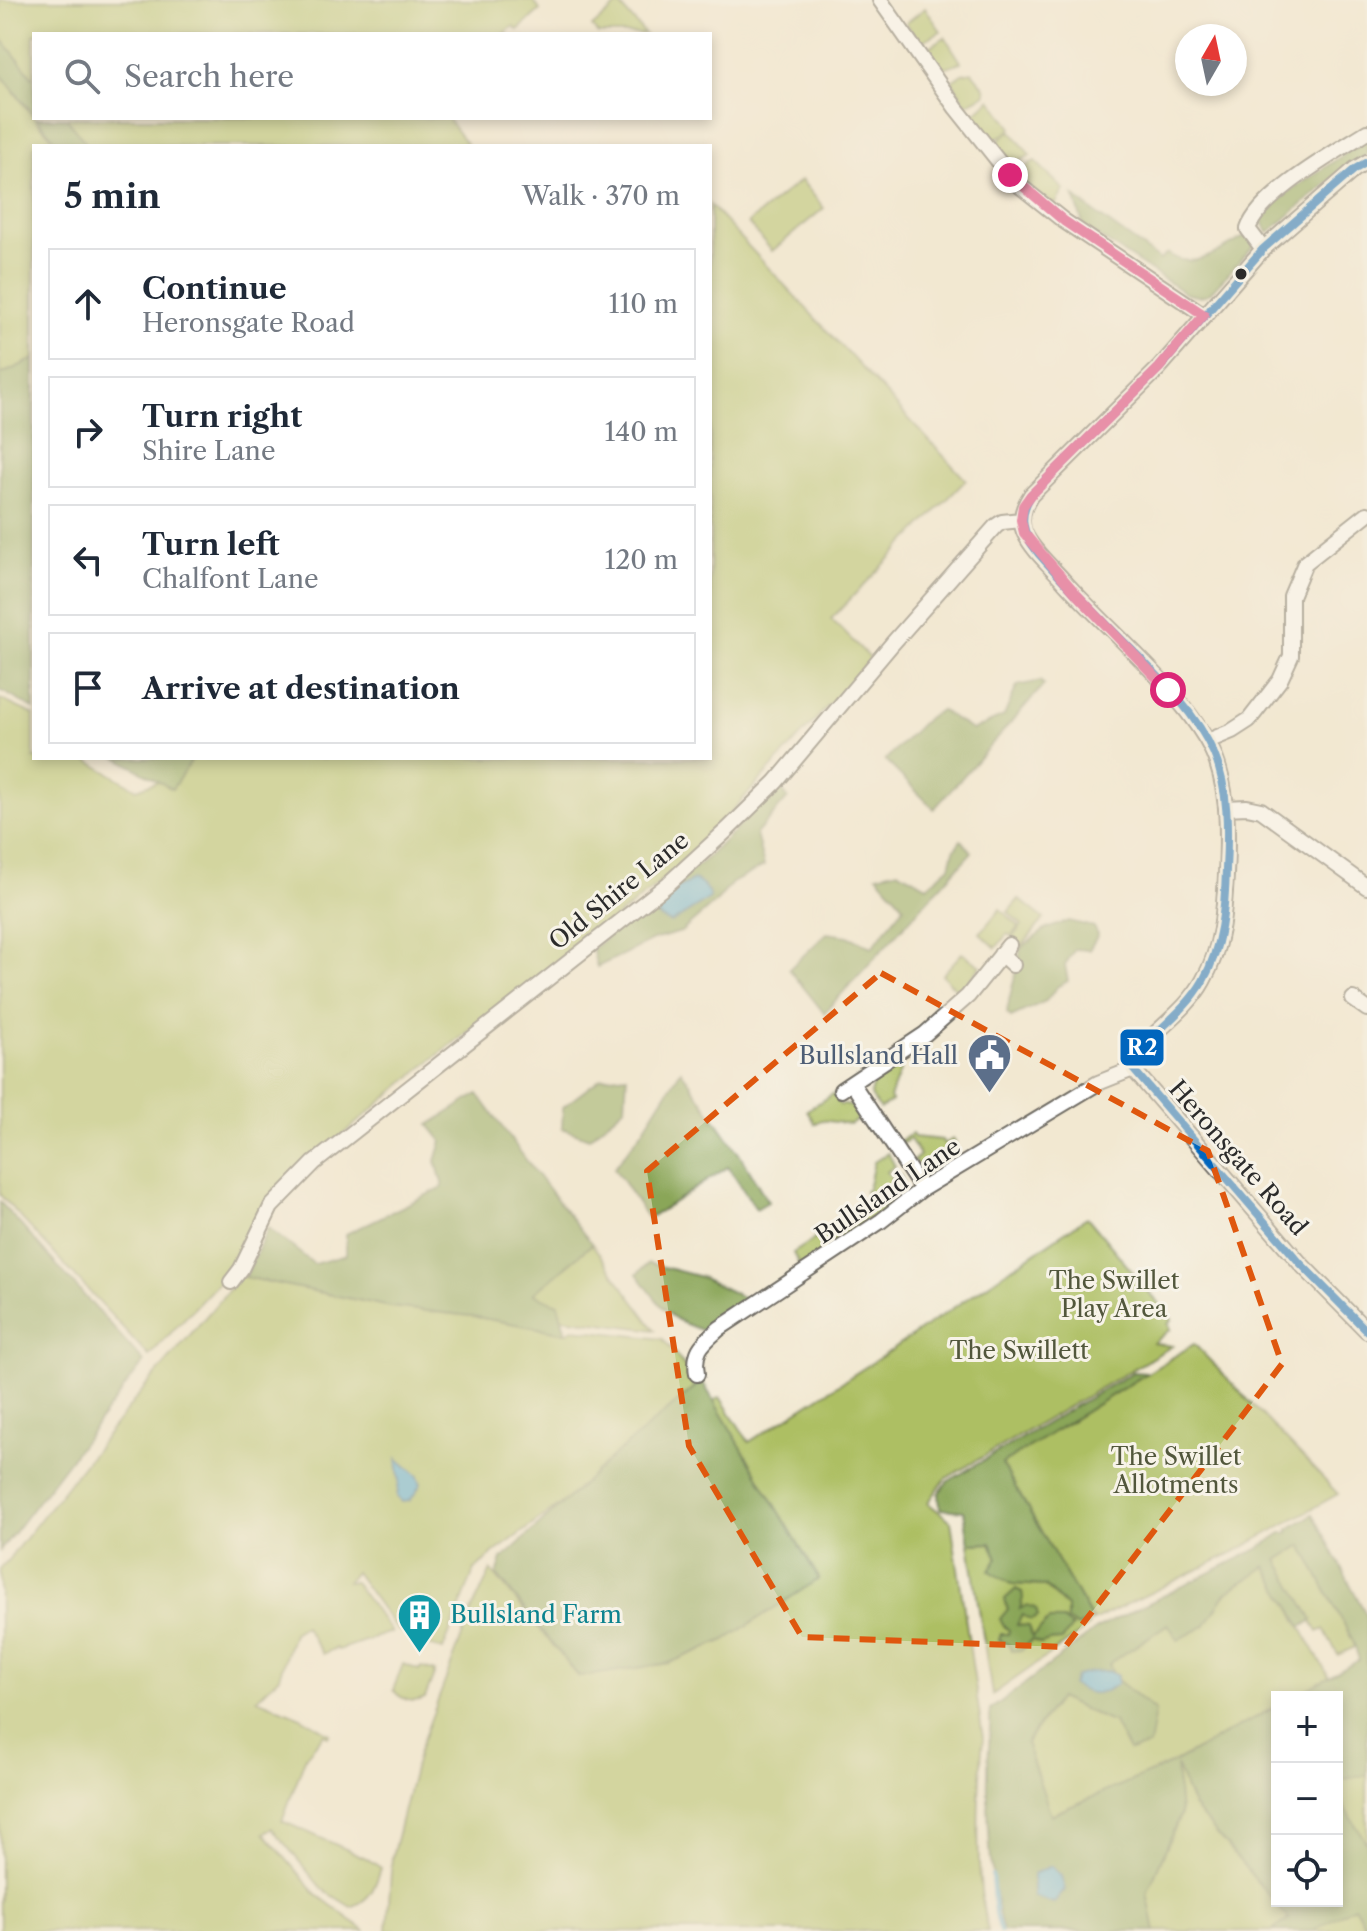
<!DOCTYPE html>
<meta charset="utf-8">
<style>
:root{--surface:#fff;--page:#f6f6f7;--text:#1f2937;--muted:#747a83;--line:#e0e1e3}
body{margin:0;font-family:"Libre Caslon Text",serif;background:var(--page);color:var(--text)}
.controls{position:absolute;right:24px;bottom:24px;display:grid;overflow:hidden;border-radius:0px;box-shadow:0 4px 12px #0003}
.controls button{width:72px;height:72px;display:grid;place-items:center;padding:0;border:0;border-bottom:2px solid var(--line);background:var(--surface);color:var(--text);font:40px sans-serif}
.compass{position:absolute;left:1175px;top:24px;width:72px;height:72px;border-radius:50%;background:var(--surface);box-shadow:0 4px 12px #0003;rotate:9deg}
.stop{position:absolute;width:24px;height:24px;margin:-18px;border:6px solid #db2777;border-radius:50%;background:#fff}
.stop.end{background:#db2777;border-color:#fff;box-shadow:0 2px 8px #0008}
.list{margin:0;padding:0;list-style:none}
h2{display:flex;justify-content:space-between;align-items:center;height:104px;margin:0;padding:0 32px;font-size:34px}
h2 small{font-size:26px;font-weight:400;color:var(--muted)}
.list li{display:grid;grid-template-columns:52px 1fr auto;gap:24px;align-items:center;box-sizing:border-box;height:112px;margin:0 16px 16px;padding:0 16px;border:2px solid var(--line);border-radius:0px}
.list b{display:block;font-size:30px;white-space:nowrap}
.list p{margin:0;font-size:26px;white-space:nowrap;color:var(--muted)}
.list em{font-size:26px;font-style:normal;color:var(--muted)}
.icon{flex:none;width:44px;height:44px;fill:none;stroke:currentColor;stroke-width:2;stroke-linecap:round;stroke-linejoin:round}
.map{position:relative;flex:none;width:1367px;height:1931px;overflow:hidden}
.search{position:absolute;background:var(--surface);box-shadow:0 4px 12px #0003;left:32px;top:32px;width:680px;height:88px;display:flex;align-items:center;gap:20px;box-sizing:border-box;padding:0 28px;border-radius:0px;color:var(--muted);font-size:30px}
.panel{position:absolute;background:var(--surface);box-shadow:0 4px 12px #0003;left:32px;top:144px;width:680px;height:616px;border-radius:0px}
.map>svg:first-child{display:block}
</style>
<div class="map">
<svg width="1367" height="1931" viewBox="0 0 1367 1931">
<rect width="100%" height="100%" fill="#f7f3e8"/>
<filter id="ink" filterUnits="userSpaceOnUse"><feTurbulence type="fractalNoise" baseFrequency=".0125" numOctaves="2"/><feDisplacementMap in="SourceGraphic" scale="16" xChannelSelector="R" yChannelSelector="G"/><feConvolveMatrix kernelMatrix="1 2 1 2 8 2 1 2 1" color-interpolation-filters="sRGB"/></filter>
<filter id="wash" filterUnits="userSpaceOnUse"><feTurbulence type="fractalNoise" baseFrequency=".006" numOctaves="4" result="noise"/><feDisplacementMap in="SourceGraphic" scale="32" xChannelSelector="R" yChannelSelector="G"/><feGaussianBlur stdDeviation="1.8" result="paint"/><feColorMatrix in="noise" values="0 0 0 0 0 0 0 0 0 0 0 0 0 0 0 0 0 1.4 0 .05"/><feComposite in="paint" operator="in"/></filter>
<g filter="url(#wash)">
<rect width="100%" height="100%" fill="#f2e8d1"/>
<path fill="#adbf63" stroke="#6c7547" stroke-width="2" d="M0,0H533L540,10L518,30L514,26L506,32L508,34H34V79L0,37Z
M619,4L645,34H598L592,27Z
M925,8L941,31L920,43L906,23Z
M945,37L961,62L938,70L925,50Z
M972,72L985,88L986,94L966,104L952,81L962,74Z
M0,73L34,118L60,146H34V359L0,375Z
M991,99L1012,128L1005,134L1011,131L1030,155L1011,167L994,147L1005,134L993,140L973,115Z
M66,118H447L468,146H88Z
M1035,161L1064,190L1055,205L1034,191L1020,177L1029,164Z
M801,180L824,208L772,251L748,223Z
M710,205L966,480L831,619L871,659L682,866L424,1066L272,1194L219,1282L149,1356L0,1195V699L34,715V758H83L137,789L158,781L172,789L193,758H710Z
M1019,899L1044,919L1022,946L1012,938L1022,925L1008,912Z
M1000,909L1019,926L1011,936L1007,934L996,948L980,933Z
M962,953L981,966L959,992L942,975Z
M898,1062L901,1068L890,1098L892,1101L880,1109L870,1095C873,1077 883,1072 898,1062Z
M833,1094L840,1105C850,1104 857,1108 863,1116L850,1124L821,1120L815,1124L807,1110Z
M912,1134L914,1137L942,1140L944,1144L953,1139L956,1144L920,1167L913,1161L920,1155L910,1139L901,1144L899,1141Z
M888,1153L895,1166L887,1172L892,1180L900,1175L902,1179L869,1200L865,1191L868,1189L874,1162Z
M903,1182C904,1188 904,1188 901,1193C890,1213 823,1254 801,1269L793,1253Z
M1087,1217L1172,1320L1168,1324L1171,1329L1153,1343L1172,1346L945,1479L928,1503L951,1521L983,1738C978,1791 974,1880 988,1931H387L392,1857L418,1753L472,1610L491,1570L579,1677L669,1663L725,1640L819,1578L713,1401L720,1397L749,1442L884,1355Z
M592,1244L655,1330L562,1318L532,1294Z
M243,1273L245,1277L391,1307L471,1316L566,1333L573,1329L663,1339L692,1375L696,1398L622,1459L495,1552L474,1571L443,1650L407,1637L408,1634L397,1630L355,1572L347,1582H354L391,1632L338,1650L336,1648L323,1654L304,1626L293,1633L279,1677L257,1699L301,1717L330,1734L328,1736L324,1734L306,1756L282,1821L366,1858L381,1868C375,1887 371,1900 351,1907L322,1889L272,1828L264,1833L315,1893L365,1931H0V1570L142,1391Z
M1194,1344L1338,1494L1238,1550L1093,1621L1002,1464Z
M991,1543L998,1558L991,1570L1012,1584L1045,1586L1067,1607L1077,1627L1087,1623L1089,1627L992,1695L969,1544Z
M1302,1545L1353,1641L1355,1647L1338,1655L1324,1629L1318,1632L1278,1560Z
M1267,1566L1329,1677L1293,1697H1277V1706L1175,1762L1193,1806L1290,1919L1272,1931H1155L1147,1893L1180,1815L1175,1763L1050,1815L1026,1743L1059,1698L1114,1723L1155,1711L1117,1680V1675L1113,1673L1108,1664L1169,1624L1204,1626L1226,1593Z
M403,1664L419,1670L421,1667L435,1672L425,1698C413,1704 402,1700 393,1690Z
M1367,1775V1844L1337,1794V1780Z
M1354,1905L1367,1931H1312Z"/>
<path fill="#8aa659" stroke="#5a6842" stroke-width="2" d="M0,37L34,79V115L0,73Z
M37,118H66L88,146H60Z
M1367,139V155L1351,164L1268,233L1261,217L1288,192Z
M1074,196C1102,220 1131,238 1160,260L1167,253C1193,273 1222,249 1246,236L1255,245L1210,293C1202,298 1195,296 1185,293L1084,227Z
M34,359V709L0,690V375Z
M1040,681L1044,685L934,809L885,760L928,717L941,710L972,730L1004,716L1017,686Z
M118,758H193L172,789Z
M779,786L788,798L756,834L764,866L732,883L718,900L681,932L653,940L597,967L592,949L707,858Z
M961,840L972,852L824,1013L789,969L827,933L848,936L872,947L904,906L877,875L898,870L927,886L950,866L954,850Z
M1069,921L1094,927L1098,935L1089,950L1075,949L1065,965L1068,981L1058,986L1046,1001L1011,1017L1007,1013C1009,991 1019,971 1020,949L1046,929Z
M681,1070L742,1158L768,1202L756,1209L728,1167L648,1219L614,1168L643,1130Z
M627,1075L625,1107L589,1138L562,1128L563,1107L601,1078Z
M478,1094L535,1172L592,1244L533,1294L558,1304L566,1333L471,1316L391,1307L245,1277L268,1228L314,1264L346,1255V1234L443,1187L436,1161L442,1141L429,1125Z
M0,1202L144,1362L0,1551Z
M648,1263L701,1277L748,1300L708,1332C665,1320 663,1308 637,1274Z
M1133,1372L1147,1373L1002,1464L1093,1621L1077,1627L1067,1620V1607L1045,1586L1012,1584L990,1571L998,1558L991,1543L969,1544L964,1511L940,1509L939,1493L947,1482Z
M702,1381L819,1579L725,1640L669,1663L579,1677L497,1575L502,1559L611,1458Z
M1313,1514L1367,1616V1775L1337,1780V1697H1293L1359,1660L1353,1641L1302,1545L1278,1560L1313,1620L1302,1627L1266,1566L1226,1593L1205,1626L1178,1640L1168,1624L1109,1664L1116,1679L1155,1711L1149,1746L1129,1751L1114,1723L1059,1698L1026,1743L1051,1815L1175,1762L1277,1706V1901H1337V1794L1367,1844V1927L1354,1906L1312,1931H1272L1289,1919L1193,1806L1176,1765L1180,1815L1147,1893L1155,1931H1003C990,1887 987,1818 988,1771C988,1751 991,1731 990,1710L1098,1628L1258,1549L1282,1533H1288L1289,1529Z
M1016,1589L1022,1592L1023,1598L1020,1609L1027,1605L1036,1608L1038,1617L1031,1620L1022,1615L1017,1625L1029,1626L1032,1637L1049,1620H1063L1072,1627L1062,1640L1049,1641L1041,1644L1032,1640L1022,1650L1011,1651L1009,1645L999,1640L1001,1634H1008L1009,1630L1003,1625L1000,1619L1008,1609L1004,1600Z"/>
<path fill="#54aad1" stroke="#406a7e" stroke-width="2" d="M694,880C702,883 708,890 710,898L671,923C662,919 656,917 655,907L679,887Z
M397,1458L418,1476L421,1484L410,1501L402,1502L397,1497L399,1480Z
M1108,1671L1117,1675V1684C1101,1696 1089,1696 1072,1685L1076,1676L1092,1672Z
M1051,1866L1061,1876L1065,1890L1054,1903L1033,1896V1874Z"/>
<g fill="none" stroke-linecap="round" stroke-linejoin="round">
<path stroke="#54aad1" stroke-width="4" d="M992,1876L995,1914L1000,1931"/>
</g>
</g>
<g filter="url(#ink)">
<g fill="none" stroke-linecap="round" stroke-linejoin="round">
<defs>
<path id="minor" d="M880,0L956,108L1015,182L1064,221L1204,315
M1367,162L1355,169L1263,249L1159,368L1031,495C1023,507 1018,520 1025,534C1033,551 1052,567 1064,581C1108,630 1173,683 1206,739C1230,779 1228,831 1226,875C1224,912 1222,948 1203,981C1186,1012 1154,1030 1133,1057V1069L1300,1263L1367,1331
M1263,249L1248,229C1260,194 1336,152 1367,132
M1208,741L1232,731L1249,720L1280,680L1291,656V596L1305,563L1367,514
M1226,808L1247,807L1261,810L1367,887
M1001,954L1013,965
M1353,999L1367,1009
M852,1083L922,1189
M841,1090L925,1034L968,996L1009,945
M231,1282L241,1269L271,1207L314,1163L668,884L727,830L776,782L892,644L996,526L1002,522L1021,520
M697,1374C693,1350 702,1344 720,1328L881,1221L922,1189L1098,1083L1133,1069"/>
</defs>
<use href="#minor" stroke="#716d65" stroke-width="18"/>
<use href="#minor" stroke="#fff" stroke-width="14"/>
<defs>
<path id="bus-1" d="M1367,162L1355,169L1263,249L1159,368L1031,495C1018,517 1022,533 1038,553C1066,585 1097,615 1127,645C1159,677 1196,712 1214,754C1229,790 1228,831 1226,869C1225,907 1222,947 1203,981C1186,1011 1155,1031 1133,1057V1069L1300,1263L1367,1331"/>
</defs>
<use href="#bus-1" stroke="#f7f3e8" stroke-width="14"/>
<use href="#bus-1" stroke="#0065bd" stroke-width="8"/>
</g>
</g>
<g fill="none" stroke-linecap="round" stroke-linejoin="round" filter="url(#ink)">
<path stroke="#db2777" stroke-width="10" d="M1010,175L1064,221L1204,315L1159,368L1031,495L1023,506L1021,520L1024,533L1078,596L1168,690"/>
</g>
<path d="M0 0H1367V1931H0ZM881,973L1208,1151L1282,1364L1065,1647L802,1637L689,1446L647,1171Z" fill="#f2e8d1" fill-opacity=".55" fill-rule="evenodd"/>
<path fill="none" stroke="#df570e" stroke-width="6" stroke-dasharray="16 10" stroke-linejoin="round" d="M881,973L1208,1151L1282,1364L1065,1647L802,1637L689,1446L647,1171Z"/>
<defs>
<symbol id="civic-pin" viewBox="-11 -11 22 30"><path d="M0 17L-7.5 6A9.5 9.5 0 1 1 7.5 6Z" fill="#5c6f8a" stroke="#f7f3e8"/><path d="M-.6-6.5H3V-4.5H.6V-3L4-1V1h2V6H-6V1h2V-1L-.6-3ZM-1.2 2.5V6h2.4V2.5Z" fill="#fff"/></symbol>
<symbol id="building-pin" viewBox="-11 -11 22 30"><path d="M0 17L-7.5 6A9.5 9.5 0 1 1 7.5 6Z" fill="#0f9aa8" stroke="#f7f3e8"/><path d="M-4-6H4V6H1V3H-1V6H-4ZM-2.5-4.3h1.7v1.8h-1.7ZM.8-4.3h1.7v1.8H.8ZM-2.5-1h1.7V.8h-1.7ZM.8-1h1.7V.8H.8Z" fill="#fff"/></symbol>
</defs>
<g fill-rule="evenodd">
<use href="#civic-pin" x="964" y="1030" width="51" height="69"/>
<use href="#building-pin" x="394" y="1590" width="51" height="69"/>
</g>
<circle fill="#2b2b2b" stroke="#f7f3e8" stroke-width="3" cx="1241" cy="274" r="7"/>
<g text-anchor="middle" stroke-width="6" stroke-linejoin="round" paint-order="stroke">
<g font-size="24" fill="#2b2b2b" stroke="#f7f3e8">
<text transform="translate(619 891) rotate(-39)" y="8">Old Shire Lane</text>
<text transform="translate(1238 1158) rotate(49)" y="8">Heronsgate Road</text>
<text transform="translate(888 1191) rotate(-34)" y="8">Bullsland Lane</text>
</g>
<g font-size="24" fill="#4e5e75" stroke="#f7f3e8" text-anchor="end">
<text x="958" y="1064">Bullsland Hall</text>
</g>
<g font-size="24" fill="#52573c" stroke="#f7f3e8">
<text x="1114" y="1289">The Swillet<tspan x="1114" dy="28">Play Area</tspan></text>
<text x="1019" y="1359">The Swillett</text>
<text x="1176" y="1465">The Swillet<tspan x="1176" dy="28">Allotments</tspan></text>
</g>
<g font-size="24" fill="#0d838f" stroke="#f7f3e8" text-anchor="start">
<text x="450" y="1623">Bullsland Farm</text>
</g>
</g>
<rect stroke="#f7f3e8" stroke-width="3" x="1119" y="1028" width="46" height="39" rx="8" fill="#0065bd"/>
<g font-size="22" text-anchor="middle" font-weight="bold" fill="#fff">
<text x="1142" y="1055">R2</text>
</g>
</svg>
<div class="controls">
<button>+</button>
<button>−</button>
<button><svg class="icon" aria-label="locate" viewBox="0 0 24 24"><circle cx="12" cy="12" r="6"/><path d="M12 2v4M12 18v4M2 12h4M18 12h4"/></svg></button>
</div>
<svg class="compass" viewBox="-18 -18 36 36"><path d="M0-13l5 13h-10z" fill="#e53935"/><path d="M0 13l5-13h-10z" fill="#747a83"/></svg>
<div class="stop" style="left:1168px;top:690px"></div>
<div class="stop end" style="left:1010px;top:175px"></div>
<div class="search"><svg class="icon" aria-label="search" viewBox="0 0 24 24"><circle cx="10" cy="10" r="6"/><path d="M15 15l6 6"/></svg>Search here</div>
<section class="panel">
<h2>5 min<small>Walk · 370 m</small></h2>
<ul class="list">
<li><svg class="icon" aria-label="ahead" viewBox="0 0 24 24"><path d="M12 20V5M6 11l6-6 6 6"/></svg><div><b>Continue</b><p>Heronsgate Road</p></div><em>110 m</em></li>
<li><svg class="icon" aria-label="right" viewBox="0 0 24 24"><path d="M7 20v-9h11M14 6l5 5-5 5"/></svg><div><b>Turn right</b><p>Shire Lane</p></div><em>140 m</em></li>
<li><svg class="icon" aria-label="left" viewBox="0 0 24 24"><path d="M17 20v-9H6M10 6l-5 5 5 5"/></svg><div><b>Turn left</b><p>Chalfont Lane</p></div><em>120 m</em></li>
<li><svg class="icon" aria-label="arrive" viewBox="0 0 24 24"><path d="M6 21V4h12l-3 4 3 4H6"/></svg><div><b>Arrive at destination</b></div></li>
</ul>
</section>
</div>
